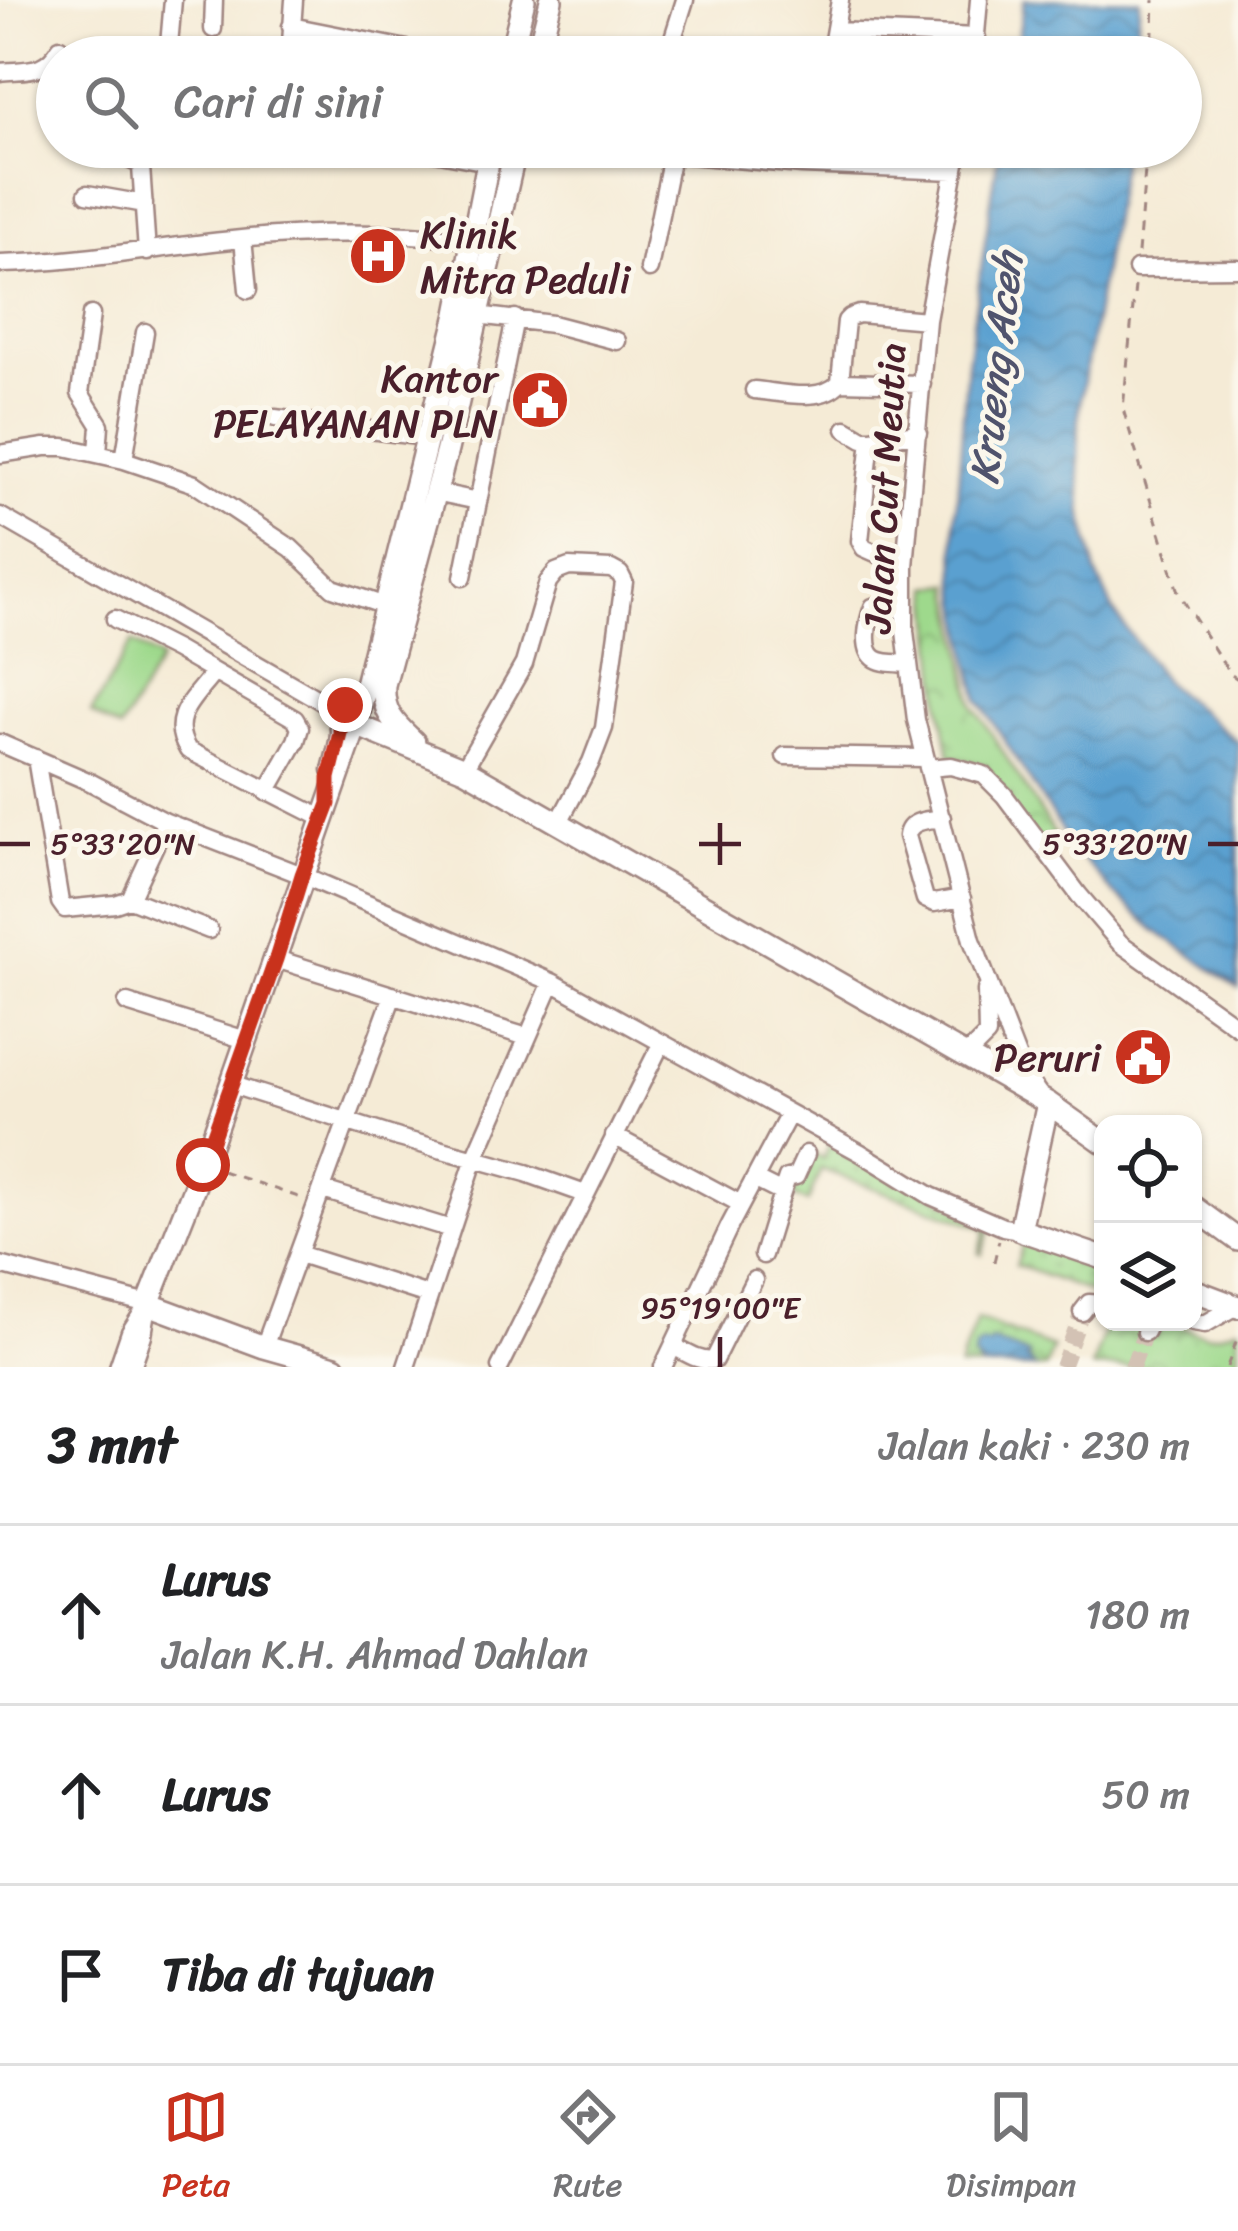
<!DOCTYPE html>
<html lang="id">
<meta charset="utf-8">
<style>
:root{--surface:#fff;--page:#f2f2f2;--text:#202124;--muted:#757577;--line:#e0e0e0;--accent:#c8321e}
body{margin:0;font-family:Sriracha,sans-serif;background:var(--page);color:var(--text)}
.controls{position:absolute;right:36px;bottom:36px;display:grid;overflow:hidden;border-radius:24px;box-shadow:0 3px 9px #0004}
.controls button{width:108px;height:108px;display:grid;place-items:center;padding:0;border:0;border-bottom:3px solid var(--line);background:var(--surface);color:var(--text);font:60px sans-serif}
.stop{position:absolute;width:36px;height:36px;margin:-27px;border:9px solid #c8321e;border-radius:50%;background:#fff}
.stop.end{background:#c8321e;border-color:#fff;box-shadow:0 3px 12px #0008}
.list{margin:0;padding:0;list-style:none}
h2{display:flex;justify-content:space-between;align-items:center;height:156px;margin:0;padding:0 48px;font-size:51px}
h2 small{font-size:39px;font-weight:400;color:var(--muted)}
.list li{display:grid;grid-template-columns:78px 1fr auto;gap:36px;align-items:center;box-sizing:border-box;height:180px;padding:0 48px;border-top:3px solid var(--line)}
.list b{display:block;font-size:45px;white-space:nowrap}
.list p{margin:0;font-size:39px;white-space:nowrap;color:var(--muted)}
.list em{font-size:39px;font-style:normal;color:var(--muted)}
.icon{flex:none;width:66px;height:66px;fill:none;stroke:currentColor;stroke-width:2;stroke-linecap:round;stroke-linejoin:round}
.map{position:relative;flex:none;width:1238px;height:1367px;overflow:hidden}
.search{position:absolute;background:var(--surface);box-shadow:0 3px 9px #0004;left:36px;right:36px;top:36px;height:132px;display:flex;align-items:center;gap:30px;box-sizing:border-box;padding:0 42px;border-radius:66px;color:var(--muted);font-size:45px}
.sheet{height:696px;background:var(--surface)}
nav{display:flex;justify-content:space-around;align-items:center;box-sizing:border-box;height:168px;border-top:3px solid var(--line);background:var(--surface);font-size:33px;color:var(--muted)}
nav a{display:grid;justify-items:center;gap:6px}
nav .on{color:var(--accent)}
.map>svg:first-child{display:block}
</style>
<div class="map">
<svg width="1238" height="1367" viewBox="0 0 1238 1367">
<defs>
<pattern id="grass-dots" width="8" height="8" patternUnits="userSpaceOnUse" patternTransform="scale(3)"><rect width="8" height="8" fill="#9ed98c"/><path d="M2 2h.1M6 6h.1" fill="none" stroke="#8aba79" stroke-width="1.8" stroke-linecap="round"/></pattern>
<pattern id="park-crowns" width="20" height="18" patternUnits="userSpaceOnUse" patternTransform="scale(3)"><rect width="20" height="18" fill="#9ed98c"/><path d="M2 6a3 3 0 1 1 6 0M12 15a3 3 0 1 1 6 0" fill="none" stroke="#8aba79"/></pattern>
<pattern id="water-waves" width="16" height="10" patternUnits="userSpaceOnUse" patternTransform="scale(3)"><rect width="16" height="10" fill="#5aa0d0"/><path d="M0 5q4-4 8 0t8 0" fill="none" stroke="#4c82a9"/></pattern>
</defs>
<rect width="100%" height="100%" fill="#fbf7ec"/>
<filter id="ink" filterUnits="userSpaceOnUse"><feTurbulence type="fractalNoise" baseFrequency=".00833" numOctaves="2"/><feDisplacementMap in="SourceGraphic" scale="24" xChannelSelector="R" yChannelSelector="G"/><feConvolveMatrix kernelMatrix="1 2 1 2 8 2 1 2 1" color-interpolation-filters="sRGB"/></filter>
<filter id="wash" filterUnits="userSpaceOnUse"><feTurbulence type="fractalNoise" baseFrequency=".004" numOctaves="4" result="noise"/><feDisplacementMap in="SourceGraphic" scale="48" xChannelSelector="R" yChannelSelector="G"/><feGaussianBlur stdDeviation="2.7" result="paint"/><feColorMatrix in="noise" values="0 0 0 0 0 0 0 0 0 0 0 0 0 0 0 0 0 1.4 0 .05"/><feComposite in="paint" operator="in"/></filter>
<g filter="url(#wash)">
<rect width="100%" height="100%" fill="#f5ebd6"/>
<path fill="url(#grass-dots)" stroke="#747c5c" stroke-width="3" d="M832,1138L991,1227L982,1254L979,1253L986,1229L821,1169L808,1202L796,1198L792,1191L811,1154L824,1158Z
M1024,1241L1103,1270V1297L1016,1265Z"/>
<path fill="url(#park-crowns)" stroke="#747c5c" stroke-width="3" d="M951,584L973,704L1055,835L1032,844L983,779L987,766L950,756L941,706L930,587Z
M977,1319L1053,1348L1046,1367H959Z
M1108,1322H1144L1141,1331L1156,1337L1160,1327L1169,1322C1198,1333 1208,1340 1238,1327V1367H1092Z"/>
<path fill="#9ed98c" stroke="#747c5c" stroke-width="3" d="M132,642L161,659L120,730L91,713Z"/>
<path fill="url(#water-waves)" stroke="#52607e" stroke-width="3" d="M1024,0H1140L1135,57H1015Z
M999,147H1124L1079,410L1078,461L1083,514L1096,573L1114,612L1165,682L1238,742V988L1155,930L1113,893L1070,844L979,700L970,663L956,579L955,524L967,364Z
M991,1341L1029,1355L1027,1359L1035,1367H981L974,1357L975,1349L982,1344L990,1345Z"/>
</g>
<g filter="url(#ink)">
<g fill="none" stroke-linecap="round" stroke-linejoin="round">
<path stroke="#d3c2b4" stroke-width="16" stroke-dasharray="16 8" stroke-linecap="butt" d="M1062,1367L1082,1312
M1132,1367L1145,1332"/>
<defs>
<path id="minor" d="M291,26L427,53L431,57
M213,29L214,0
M836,31L977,37
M169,45L173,0
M290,57L294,0
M667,57L685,0
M830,57L840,0
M974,57L979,0
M0,72C27,69 45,74 60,48
M111,147L113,152L139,164L141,167L147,252
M407,147L488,162
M595,147L802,165L955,171
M959,147L927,320L905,566V631L916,720L972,940L1023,1072L1041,1097
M87,194L144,204
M243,239L248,290
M0,264C78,262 154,248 232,240C312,231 394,232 474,240
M649,269L672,155
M1137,269L1238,268
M91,315L80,393L100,425L98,453
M477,315L552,324L617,341
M922,384L840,382L846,321L850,317L859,314L927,320
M754,390C780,392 821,404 840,382
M275,418L425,437
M846,429L863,439H871
M0,454L45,447H65L124,460L195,484L291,548L333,588L385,606
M124,460L145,332
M435,492L478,501
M0,516L333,708
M905,566L864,548L860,541L871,439L918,433
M463,577L515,318
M904,603L873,607C868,620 861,650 876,659C884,664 900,663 909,664
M115,619L176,650L295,719L300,728L296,741L267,792
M214,672C195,698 167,717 188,750L324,819
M0,743L90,782L166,822L302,875L552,982L861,1153L931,1196L1003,1227L1020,1230
M785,756L925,758
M36,758L60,902L65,909L115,904L130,899L166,822
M928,768L951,766L984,775L1004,795L1079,895L1120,943L1238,1027
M464,769L524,664L548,582L556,572L569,567L611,569L620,574L624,582L604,728L591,762L559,822
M331,770C336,748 345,730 333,708
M942,818C928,820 909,820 907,836L925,899L934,903L962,898
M130,899L209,930
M276,959L527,1037
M127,1003L246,1040
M961,1055L973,1049L987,1035L986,990
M232,1085L399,1138L526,1173L585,1194
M614,1136L741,1204
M756,1180L782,1193L763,1255
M323,1190L451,1229
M782,1193L787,1178L796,1176L806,1154
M299,1254L428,1295
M0,1265L148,1304
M1082,1312L1089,1303L1103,1304
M1193,1322L1205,1324L1236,1306
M1145,1332L1150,1322
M673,1346C685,1352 700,1363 714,1360L754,1280
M264,1347L393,995
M118,1367L130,1332L148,1304
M132,1367L143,1335L147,1311
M406,1367L475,1158L552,982
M500,1367L661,1044
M663,1367L730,1225L789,1114"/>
<path id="major" d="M510,57L524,0
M537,57L551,0
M356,725L464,769L1048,1103L1103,1142
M414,742C395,724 382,713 384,685L447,450L516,147
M1048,1103L1020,1230L1103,1258
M1193,1207L1238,1240
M1193,1290L1238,1307
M335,1367L264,1347L148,1304L203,1165L356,725L458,314L491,147"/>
</defs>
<use href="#minor" stroke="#a08580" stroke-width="21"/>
<use href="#major" stroke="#a08580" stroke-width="26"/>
<path stroke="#a08580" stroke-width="3" stroke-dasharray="9 9" stroke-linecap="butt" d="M1152,57L1154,0
M1138,253L1147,147
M1135,286L1123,409L1178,592L1230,674L1238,679
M222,1171L304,1199
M994,1262L999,1240
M1227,1367L1237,1339"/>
<use href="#minor" stroke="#fff" stroke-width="16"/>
<use href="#major" stroke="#fff" stroke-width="21"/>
</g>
</g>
<g fill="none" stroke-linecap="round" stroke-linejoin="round" filter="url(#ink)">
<path stroke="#c8321e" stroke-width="15" d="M203,1165L276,959L302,875L329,804V778L340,733V723L333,708L345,705"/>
</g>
<path fill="none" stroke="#4a1f2b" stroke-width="4.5" d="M720,823V865M0,844H30M699,844H741M1208,844H1238M720,1337V1367"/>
<defs>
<symbol id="hospital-disc" viewBox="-11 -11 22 22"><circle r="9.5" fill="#c8321e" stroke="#fbf7ec"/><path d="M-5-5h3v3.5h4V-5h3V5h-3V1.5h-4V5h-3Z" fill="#fff"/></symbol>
<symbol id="civic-disc" viewBox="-11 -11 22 22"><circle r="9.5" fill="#c8321e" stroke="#fbf7ec"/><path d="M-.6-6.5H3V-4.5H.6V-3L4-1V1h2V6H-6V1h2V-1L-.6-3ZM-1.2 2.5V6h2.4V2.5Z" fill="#fff"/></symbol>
</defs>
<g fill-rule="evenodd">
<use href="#hospital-disc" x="345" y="223" width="66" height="66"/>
<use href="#civic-disc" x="507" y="367" width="66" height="66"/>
<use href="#civic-disc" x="1110" y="1024" width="66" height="66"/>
</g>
<g text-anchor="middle" stroke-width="10" stroke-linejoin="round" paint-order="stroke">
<g font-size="39" fill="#4a1f2b" stroke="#fbf7ec" text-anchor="end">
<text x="420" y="248" text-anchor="start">Klinik<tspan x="420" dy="45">Mitra Peduli</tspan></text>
<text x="498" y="392">Kantor<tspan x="498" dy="45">PELAYANAN PLN</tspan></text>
<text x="1101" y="1071">Peruri</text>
</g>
<g font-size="39" fill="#4a1f2b" stroke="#fbf7ec">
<text transform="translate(884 488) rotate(-87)" y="14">Jalan Cut Meutia</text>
</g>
<g font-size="42" font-style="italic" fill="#50536d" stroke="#fbf7ec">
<text transform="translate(995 368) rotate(-84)" y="15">Krueng Aceh</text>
</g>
</g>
<g font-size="30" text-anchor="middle" fill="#4a1f2b" stroke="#fbf7ec" stroke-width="10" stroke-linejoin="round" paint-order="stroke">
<text x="123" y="854">5°33'20"N</text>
<text x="1115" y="854">5°33'20"N</text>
<text x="720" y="1318">95°19'00"E</text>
</g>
</svg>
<div class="controls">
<button><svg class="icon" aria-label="locate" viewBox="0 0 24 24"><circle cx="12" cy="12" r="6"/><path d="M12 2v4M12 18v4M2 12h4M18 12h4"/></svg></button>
<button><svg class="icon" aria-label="layers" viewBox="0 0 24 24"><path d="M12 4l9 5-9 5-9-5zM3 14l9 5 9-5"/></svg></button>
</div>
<div class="stop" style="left:203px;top:1165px"></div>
<div class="stop end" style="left:345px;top:705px"></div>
<div class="search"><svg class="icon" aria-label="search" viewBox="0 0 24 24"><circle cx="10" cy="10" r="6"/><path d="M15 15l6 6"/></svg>Cari di sini</div>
</div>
<section class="sheet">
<h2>3 mnt<small>Jalan kaki · 230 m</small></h2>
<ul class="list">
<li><svg class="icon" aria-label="ahead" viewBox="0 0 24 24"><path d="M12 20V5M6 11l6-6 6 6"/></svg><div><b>Lurus</b><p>Jalan K.H. Ahmad Dahlan</p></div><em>180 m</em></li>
<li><svg class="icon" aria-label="ahead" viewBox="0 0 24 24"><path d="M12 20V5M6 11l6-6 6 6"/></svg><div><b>Lurus</b></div><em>50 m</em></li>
<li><svg class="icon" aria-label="arrive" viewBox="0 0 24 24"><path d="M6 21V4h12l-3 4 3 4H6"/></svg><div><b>Tiba di tujuan</b></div></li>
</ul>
</section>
<nav>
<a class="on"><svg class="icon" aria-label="map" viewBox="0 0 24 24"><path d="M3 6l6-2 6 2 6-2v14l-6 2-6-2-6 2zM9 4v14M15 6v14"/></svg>Peta</a>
<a><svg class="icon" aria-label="directions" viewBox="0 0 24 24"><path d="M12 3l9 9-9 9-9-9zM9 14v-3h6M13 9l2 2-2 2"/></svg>Rute</a>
<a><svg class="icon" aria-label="saved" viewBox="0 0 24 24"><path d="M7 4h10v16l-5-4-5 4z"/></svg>Disimpan</a>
</nav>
